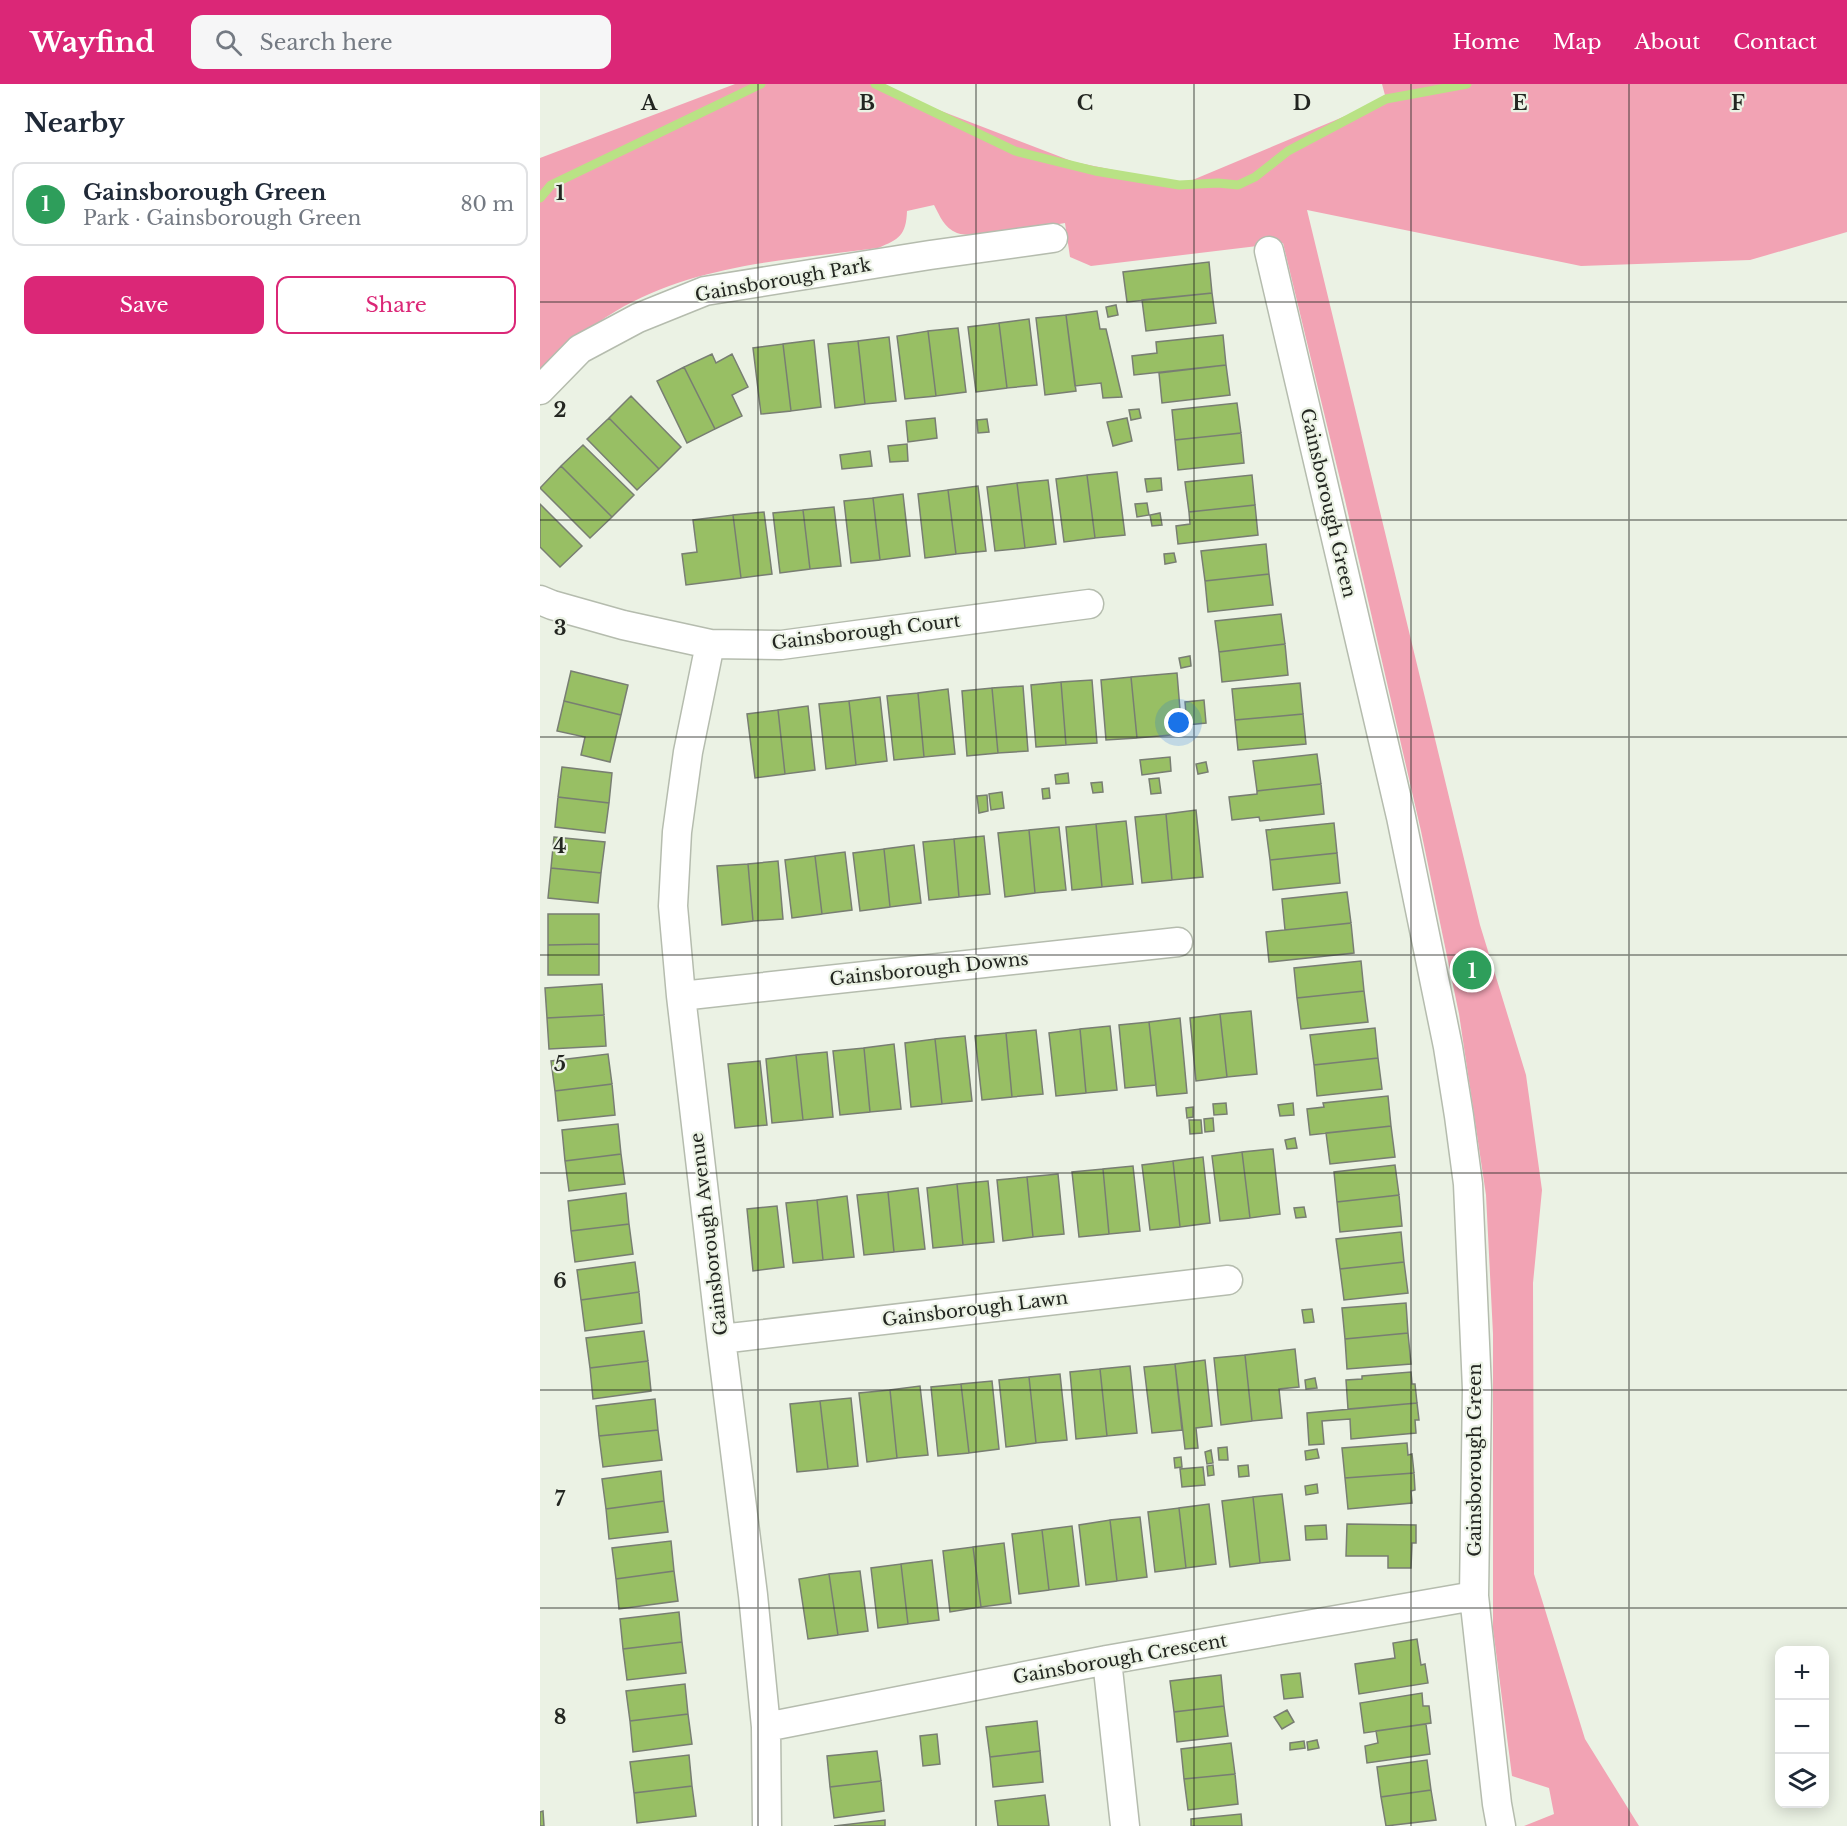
<!DOCTYPE html>
<meta charset="utf-8">
<style>
:root{--surface:#fff;--page:#f6f6f7;--text:#1f2937;--muted:#747a83;--line:#e0e1e3;--accent:#db2777}
body{margin:0;font-family:"Libre Baskerville",serif;background:var(--page);color:var(--text)}
.controls{position:absolute;right:18px;bottom:18px;display:grid;overflow:hidden;border-radius:12px;box-shadow:0 3px 15px #0003}
.controls button{width:54px;height:54px;display:grid;place-items:center;padding:0;border:0;border-bottom:2px solid var(--line);background:var(--surface);color:var(--text);font:30px sans-serif}
.you{position:absolute;left:639px;top:639px;width:21px;height:21px;margin:-15px;border:4px solid #fff;border-radius:50%;background:#1a73e8;box-shadow:0 0 0 9px #1a73e833}
.badge{display:grid;place-items:center;width:39px;height:39px;border-radius:50%;background:var(--accent);color:#fff;font-size:20px;font-weight:700}
.pin{position:absolute;translate:-50% -50%;border:3px solid #fff;box-shadow:0 2px 6px #0006}
.list{margin:0;padding:0;list-style:none}
h2{display:flex;justify-content:space-between;align-items:center;height:78px;margin:0;padding:0 24px;font-size:26px}
h2 small{font-size:20px;font-weight:400;color:var(--muted)}
.list li{display:grid;grid-template-columns:39px 1fr auto;gap:18px;align-items:center;box-sizing:border-box;height:84px;margin:0 12px 12px;padding:0 12px;border:2px solid var(--line);border-radius:12px}
.list b{display:block;font-size:22px;white-space:nowrap}
.list p{margin:0;font-size:20px;white-space:nowrap;color:var(--muted)}
.list em{font-size:20px;font-style:normal;color:var(--muted)}
.actions{display:flex;gap:12px;padding:18px 24px}
.actions a{flex:1;padding:14px 0;border:2px solid var(--accent);border-radius:12px;text-align:center;font-size:21px;color:var(--accent)}
.actions .main{background:var(--accent);color:#fff}
.icon{flex:none;width:33px;height:33px;fill:none;stroke:currentColor;stroke-width:2;stroke-linecap:round;stroke-linejoin:round}
.map{position:relative;flex:none;width:1307px;height:1742px;overflow:hidden}
header{display:flex;align-items:center;gap:36px;box-sizing:border-box;height:84px;padding:0 30px;background:var(--accent);color:#fff}
header strong{font-size:28px}
nav{display:flex;gap:33px;margin-inline-start:auto;font-size:21px}
.search{width:420px;height:54px;background:var(--page);display:flex;align-items:center;gap:15px;box-sizing:border-box;padding:0 21px;border-radius:12px;color:var(--muted);font-size:22px}
main{display:flex}
aside{flex:1;background:var(--surface)}
.map>svg:first-child{display:block}
</style>
<header>
<strong>Wayfind</strong>
<div class="search"><svg class="icon" aria-label="search" viewBox="0 0 24 24"><circle cx="10" cy="10" r="6"/><path d="M15 15l6 6"/></svg>Search here</div>
<nav><a>Home</a><a>Map</a><a>About</a><a>Contact</a></nav>
</header>
<main>
<aside>
<h2>Nearby<small></small></h2>
<ul class="list">
<li><span class="badge" style="background:#2e9e5b">1</span><div><b>Gainsborough Green</b><p>Park · Gainsborough Green</p></div><em>80 m</em></li>
</ul>
<div class="actions"><a class="main">Save</a><a>Share</a></div>
</aside>
<div class="map">
<svg width="1307" height="1742" viewBox="0 0 1307 1742">
<rect width="100%" height="100%" fill="#ebf2e4"/>
<path fill="#f2a3b4" d="M195,0H331L534,78L643,100L846,15L842,0H1307V148L1210,176L1041,182L767,126L940,841L986,991L1002,1106L993,1199L994,1490L1045,1655L1099,1742H984L1014,1730L1009,1704L972,1692L953,1545V1250L946,1111L919,930L881,747L805,416L743,159L551,182L530,173L525,139C501,143 437,156 417,149C404,144 400,132 394,121L367,127C366,152 359,155 338,164C249,176 155,180 76,227C49,243 24,265 0,286V74Z"/>
<g fill="none" stroke-linecap="round" stroke-linejoin="round">
<path stroke="#b9e285" stroke-width="9" d="M335,0L475,67L555,87L639,101L678,99L698,101L715,93L748,67L846,15L927,0
M0,114L11,101L221,0"/>
</g>
<path fill="#98bf64" stroke="#787e72" stroke-width="1.5" d="M669,178L672,209L587,218L583,188Z
M672,209L676,239L606,247L602,216Z
M576,221L578,231L568,233L566,223Z
M557,227L560,245H566L582,313L563,314L561,299L535,302L526,231Z
M526,231L536,307L505,311L496,234Z
M489,235L497,301L467,304L459,239Z
M459,239L467,304L436,308L428,243Z
M418,244L426,308L396,312L388,247Z
M388,247L396,312L365,315L357,252Z
M683,251L686,281L594,291L592,272L617,269L616,258Z
M349,253L356,317L325,320L318,257Z
M274,256L281,323L251,327L243,260Z
M318,257L325,320L295,324L288,260Z
M243,260L251,327L221,330L213,264Z
M172,270L176,279L192,270L208,303L192,311L202,332L175,345L144,283Z
M686,281L690,311L622,319L619,289Z
M144,283L175,345L147,359L117,297Z
M91,312L141,363L119,385L69,334Z
M697,319L701,349L635,356L632,326Z
M599,325L601,334L591,336L589,326Z
M69,334L119,385L97,406L47,355Z
M395,334L397,354L368,358L366,337Z
M587,334L592,357L573,362L567,338Z
M447,335L449,348L438,349L437,336Z
M701,349L704,379L638,386L635,356Z
M367,360L368,377L350,378L348,362Z
M43,361L94,411L72,433L21,382Z
M330,367L332,382L302,385L300,371Z
M21,382L72,433L50,454L0,404Z
M577,388L585,451L555,454L547,391Z
M547,391L555,454L524,458L516,395Z
M712,391L715,421L649,428L645,398Z
M621,394L622,406L607,408L605,395Z
M508,396L516,460L485,464L477,399Z
M477,399L485,464L455,467L447,403Z
M438,402L446,467L416,470L408,406Z
M408,406L416,470L385,474L378,410Z
M363,410L370,472L340,476L333,414Z
M333,414L340,476L311,479L304,417Z
M607,419L609,431L597,433L595,420Z
M0,420L42,462L20,483L0,463Z
M715,421L718,451L638,460L636,442L650,440L649,428Z
M294,423L301,482L270,485L263,426Z
M263,426L270,485L240,489L233,429Z
M224,428L232,490L201,494L193,431Z
M620,429L622,441L612,442L610,431Z
M193,431L201,494L146,501L142,470L157,468L153,436Z
M726,460L729,490L665,497L661,467Z
M634,469L636,478L625,480L624,470Z
M729,490L733,521L668,528L665,497Z
M741,530L745,560L679,568L675,537Z
M745,560L748,591L682,598L679,568Z
M650,572L651,582L641,584L639,574Z
M31,587L88,601L81,631L24,617Z
M637,589L642,650L597,654L591,593Z
M591,593L597,654L566,656L561,596Z
M552,596L557,659L526,661L521,598Z
M521,598L526,661L496,663L491,601Z
M760,599L763,630L695,636L692,605Z
M483,602L488,667L458,669L452,604Z
M452,604L458,669L427,672L422,607Z
M408,605L415,670L384,673L378,609Z
M378,609L384,673L354,676L347,612Z
M340,613L347,677L316,681L309,617Z
M664,616L666,639L647,641L645,618Z
M24,617L81,631L70,678L41,671L45,653L17,647Z
M309,617L316,681L286,685L279,620Z
M268,622L275,686L245,690L238,626Z
M238,626L245,690L215,694L207,630Z
M763,630L766,660L698,666L695,636Z
M777,670L781,700L717,707L713,677Z
M630,673L631,687L602,691L600,676Z
M666,678L668,688L658,690L656,680Z
M22,683L72,689L69,719L18,713Z
M528,689L529,699L516,700L515,691Z
M619,694L621,709L611,710L609,695Z
M562,698L563,708L553,709L551,699Z
M781,700L784,730L720,737L719,733L692,736L689,713L717,710V707Z
M509,704L510,714L503,715L502,705Z
M462,708L464,724L451,726L449,710Z
M447,711L448,727L439,729L437,712Z
M18,713L69,719L65,749L15,743Z
M656,726L663,793L632,796L626,730Z
M626,730L632,796L602,799L595,733Z
M586,737L593,800L562,803L556,740Z
M794,739L797,769L730,776L726,746Z
M556,740L562,803L532,806L526,743Z
M519,743L526,806L495,809L489,746Z
M489,746L495,809L465,813L458,749Z
M444,752L450,810L419,813L414,755Z
M14,753L65,758L61,789L11,784Z
M414,755L419,813L389,816L383,758Z
M374,761L381,819L350,823L344,765Z
M344,765L350,823L320,827L313,769Z
M305,768L312,826L282,830L275,772Z
M797,769L800,799L733,806L730,776Z
M275,772L282,830L252,834L245,776Z
M238,777L243,835L213,837L208,780Z
M208,780L213,837L182,841L177,782Z
M11,784L61,789L58,819L8,814Z
M807,808L811,839L745,846L742,815Z
M8,830H59V860L8,861Z
M811,839L814,869L729,878L726,848Z
M59,860V891H8V861Z
M821,877L824,907L757,914L754,884Z
M62,900L64,931L7,934L5,904Z
M824,907L828,938L761,945L757,914Z
M711,927L717,990L687,993L680,930Z
M680,930L687,993L656,997L650,934Z
M64,931L66,962L9,965L7,934Z
M640,934L647,1009L617,1012L609,938Z
M609,938L616,1001L585,1004L579,941Z
M570,942L577,1006L546,1009L540,945Z
M835,944L838,974L774,981L770,951Z
M540,945L546,1009L516,1012L509,949Z
M496,946L503,1010L472,1013L466,949Z
M466,949L472,1013L442,1016L435,952Z
M425,952L432,1017L402,1020L395,955Z
M395,955L402,1020L371,1023L365,959Z
M354,960L361,1025L330,1028L324,964Z
M324,964L330,1028L300,1031L293,967Z
M287,968L293,1033L263,1036L256,971Z
M68,970L72,1000L15,1007L11,977Z
M256,971L263,1036L232,1039L226,975Z
M838,974L842,1005L777,1012L774,981Z
M220,977L227,1041L195,1044L188,980Z
M72,1000L75,1031L18,1037L15,1007Z
M848,1012L851,1042L770,1051L767,1025L784,1023L783,1019Z
M686,1019L687,1030L674,1031L673,1020Z
M753,1019L754,1031L740,1032L738,1021Z
M653,1023V1033L647,1034L646,1024Z
M673,1034L674,1047L665,1048L664,1035Z
M649,1036H661L662,1049L650,1050Z
M78,1040L81,1070L25,1077L22,1046Z
M851,1042L855,1073L790,1080L786,1049Z
M755,1054L757,1064L747,1065L745,1056Z
M733,1065L740,1130L710,1134L702,1068Z
M702,1068L710,1134L680,1137L672,1072Z
M81,1070L85,1100L29,1107L25,1077Z
M663,1073L670,1139L640,1143L633,1077Z
M633,1077L640,1143L610,1146L602,1081Z
M855,1081L859,1111L797,1118L794,1088Z
M593,1082L600,1147L569,1150L563,1085Z
M563,1085L569,1150L539,1153L532,1088Z
M518,1090L524,1150L493,1153L487,1093Z
M487,1093L493,1153L463,1157L457,1096Z
M448,1097L454,1158L423,1161L417,1100Z
M417,1100L423,1161L393,1164L387,1104Z
M378,1104L385,1165L354,1168L348,1108Z
M348,1108L354,1168L324,1171L317,1111Z
M86,1109L89,1140L31,1147L28,1117Z
M859,1111L862,1142L800,1148L797,1118Z
M307,1112L314,1173L283,1176L277,1116Z
M277,1116L283,1176L253,1179L246,1119Z
M237,1122L244,1183L213,1187L207,1125Z
M764,1123L766,1133L756,1134L754,1124Z
M89,1140L93,1170L35,1178L31,1147Z
M861,1148L864,1178L800,1185L796,1155Z
M95,1178L99,1208L41,1216L37,1186Z
M864,1178L868,1209L804,1216L800,1185Z
M99,1208L102,1239L45,1247L41,1216Z
M866,1219L868,1249L805,1255L802,1224Z
M772,1225L774,1238L764,1239L762,1226Z
M104,1247L108,1277L50,1284L46,1254Z
M868,1249L871,1280L807,1285L805,1255Z
M755,1265L759,1303L739,1305L742,1334L712,1337L705,1271Z
M705,1271L712,1337L681,1341L674,1274Z
M665,1276L672,1342L656,1344L658,1364L645,1365L635,1280Z
M108,1277L111,1307L53,1315L50,1284Z
M635,1280L642,1346L612,1349L604,1283Z
M590,1282L597,1349L567,1352L560,1285Z
M560,1285L567,1352L536,1355L530,1288Z
M871,1288L872,1300H875L877,1319L808,1325L806,1296L822,1295V1292Z
M520,1290L527,1356L496,1359L489,1293Z
M489,1293L496,1359L466,1363L459,1296Z
M775,1294L777,1304L766,1305L765,1296Z
M452,1297L459,1365L429,1369L421,1300Z
M421,1300L429,1369L398,1372L391,1303Z
M380,1302L388,1371L357,1374L350,1306Z
M350,1306L357,1374L327,1378L319,1309Z
M311,1314L318,1382L288,1385L280,1317Z
M115,1315L118,1346L59,1352L56,1322Z
M280,1317L288,1385L257,1388L250,1320Z
M877,1319L879,1336H875L876,1349L811,1355L810,1335L782,1337L784,1360L769,1361L767,1329Z
M118,1346L122,1376L63,1383L59,1352Z
M867,1359L868,1371L872,1370L874,1389L805,1394L802,1364Z
M687,1363L688,1376H679L678,1364Z
M777,1365L779,1374L766,1376L765,1367Z
M671,1366L673,1379L667,1380L665,1368Z
M641,1373L642,1383L635,1384L634,1374Z
M673,1381L674,1391L668,1392L667,1382Z
M708,1381L709,1392L699,1393L698,1382Z
M663,1383L665,1401L642,1403L640,1385Z
M121,1387L124,1417L66,1425L62,1395Z
M874,1389L875,1406L871,1407L872,1419L808,1425L805,1394Z
M777,1400L778,1409L766,1411L765,1402Z
M742,1410L750,1476L720,1479L713,1413Z
M713,1413L720,1479L690,1483L682,1417Z
M124,1417L128,1448L69,1455L66,1425Z
M669,1420L676,1480L646,1484L639,1424Z
M639,1424L646,1484L615,1488L608,1428Z
M600,1433L607,1493L577,1497L570,1436Z
M570,1436L577,1497L546,1501L539,1441Z
M807,1440L876,1441V1459H872L871,1484H848V1472H806Z
M786,1441L787,1455L766,1456L765,1442Z
M532,1442L539,1502L509,1506L502,1446Z
M502,1446L509,1506L479,1510L472,1450Z
M131,1457L134,1487L76,1495L72,1464Z
M464,1459L471,1519L441,1523L433,1463Z
M433,1463L441,1523L410,1528L403,1467Z
M392,1476L399,1536L368,1540L361,1480Z
M361,1480L368,1540L338,1544L331,1484Z
M134,1487L138,1517L79,1525L76,1495Z
M320,1487L328,1547L298,1551L289,1490Z
M289,1490L298,1551L268,1555L259,1495Z
M139,1528L142,1558L83,1565L80,1535Z
M877,1555L881,1581L885,1580L888,1599L819,1610L815,1580L855,1574L853,1559Z
M142,1558L146,1589L87,1596L83,1565Z
M760,1589L763,1613L744,1615L741,1591Z
M681,1591L684,1622L634,1628L630,1597Z
M145,1600L148,1630L90,1637L86,1607Z
M882,1609L883,1622H889L891,1639L824,1649L820,1619Z
M684,1622L688,1652L637,1658L634,1628Z
M747,1626L754,1638L742,1645L734,1633Z
M148,1630L152,1660L93,1668L90,1637Z
M497,1637L500,1667L450,1673L446,1643Z
M886,1640L890,1670L827,1679L825,1662L838,1659L836,1647Z
M397,1650L400,1680L383,1682L380,1652Z
M777,1656L779,1664L768,1666L767,1658Z
M764,1657L765,1664L750,1666V1659Z
M691,1659L695,1690L644,1695L641,1665Z
M337,1667L341,1697L290,1703L287,1672Z
M500,1667L503,1698L453,1703L450,1673Z
M149,1671L152,1702L94,1709L90,1678Z
M887,1676L891,1706L841,1713L837,1683Z
M695,1690L698,1720L648,1726L644,1695Z
M341,1697L344,1727L294,1734L290,1703Z
M152,1702L156,1732L97,1739L94,1709Z
M891,1706L896,1736L846,1742L841,1713Z
M505,1711L509,1742H458L455,1717Z
M3,1727L4,1742H0V1728Z
M701,1730L702,1742H651V1735Z
M345,1736V1742H294Z"/>
<g fill="none" stroke-linecap="round" stroke-linejoin="round">
<defs>
<path id="minor" d="M729,167L861,733L908,963L919,1032L928,1100L937,1305L934,1512L957,1720L961,1742
M0,306L40,265L98,234L165,207L390,171L513,154
M0,516L12,521L83,541L170,560L241,561L549,520
M170,560L148,668L137,748L133,822L141,912L181,1255L213,1511L226,1643L227,1742
M141,912L638,858
M181,1255L688,1196
M567,1576L585,1742
M226,1643L567,1576L934,1512"/>
</defs>
<use href="#minor" stroke="#b5bcae" stroke-width="31"/>
<use href="#minor" stroke="#fff" stroke-width="28"/>
</g>
<path fill="none" stroke="#232621" stroke-width="1.5" stroke-opacity="0.55" d="M218,0V1742M436,0V1742M654,0V1742M871,0V1742M1089,0V1742M0,218H1307M0,436H1307M0,653H1307M0,871H1307M0,1089H1307M0,1306H1307M0,1524H1307"/>
<g text-anchor="middle" stroke-width="4.5" stroke-linejoin="round" paint-order="stroke">
<g font-size="18" fill="#232621" stroke="#ebf2e4">
<text transform="translate(243 196) rotate(-10)" y="6">Gainsborough Park</text>
<text transform="translate(788 419) rotate(77)" y="6">Gainsborough Green</text>
<text transform="translate(326 548) rotate(-7)" y="6">Gainsborough Court</text>
<text transform="translate(389 885) rotate(-6)" y="6">Gainsborough Downs</text>
<text transform="translate(169 1150) rotate(-97)" y="6">Gainsborough Avenue</text>
<text transform="translate(435 1225) rotate(-7)" y="6">Gainsborough Lawn</text>
<text transform="translate(935 1376) rotate(-90)" y="6">Gainsborough Green</text>
<text transform="translate(580 1575) rotate(-10)" y="6">Gainsborough Crescent</text>
</g>
</g>
<g font-size="20" text-anchor="middle" font-weight="bold" fill="#232621" stroke="#ebf2e4" stroke-width="4.5" stroke-linejoin="round" paint-order="stroke">
<text x="109" y="26">A</text>
<text x="327" y="26">B</text>
<text x="545" y="26">C</text>
<text x="762" y="26">D</text>
<text x="980" y="26">E</text>
<text x="1198" y="26">F</text>
<text x="20" y="116">1</text>
<text x="20" y="333">2</text>
<text x="20" y="551">3</text>
<text x="20" y="769">4</text>
<text x="20" y="987">5</text>
<text x="20" y="1204">6</text>
<text x="20" y="1422">7</text>
<text x="20" y="1640">8</text>
</g>
</svg>
<div class="controls">
<button>+</button>
<button>−</button>
<button><svg class="icon" aria-label="layers" viewBox="0 0 24 24"><path d="M12 4l9 5-9 5-9-5zM3 14l9 5 9-5"/></svg></button>
</div>
<div class="you"></div>
<div class="pin badge" style="left:932px;top:886px;background:#2e9e5b">1</div>
</div>
</main>
